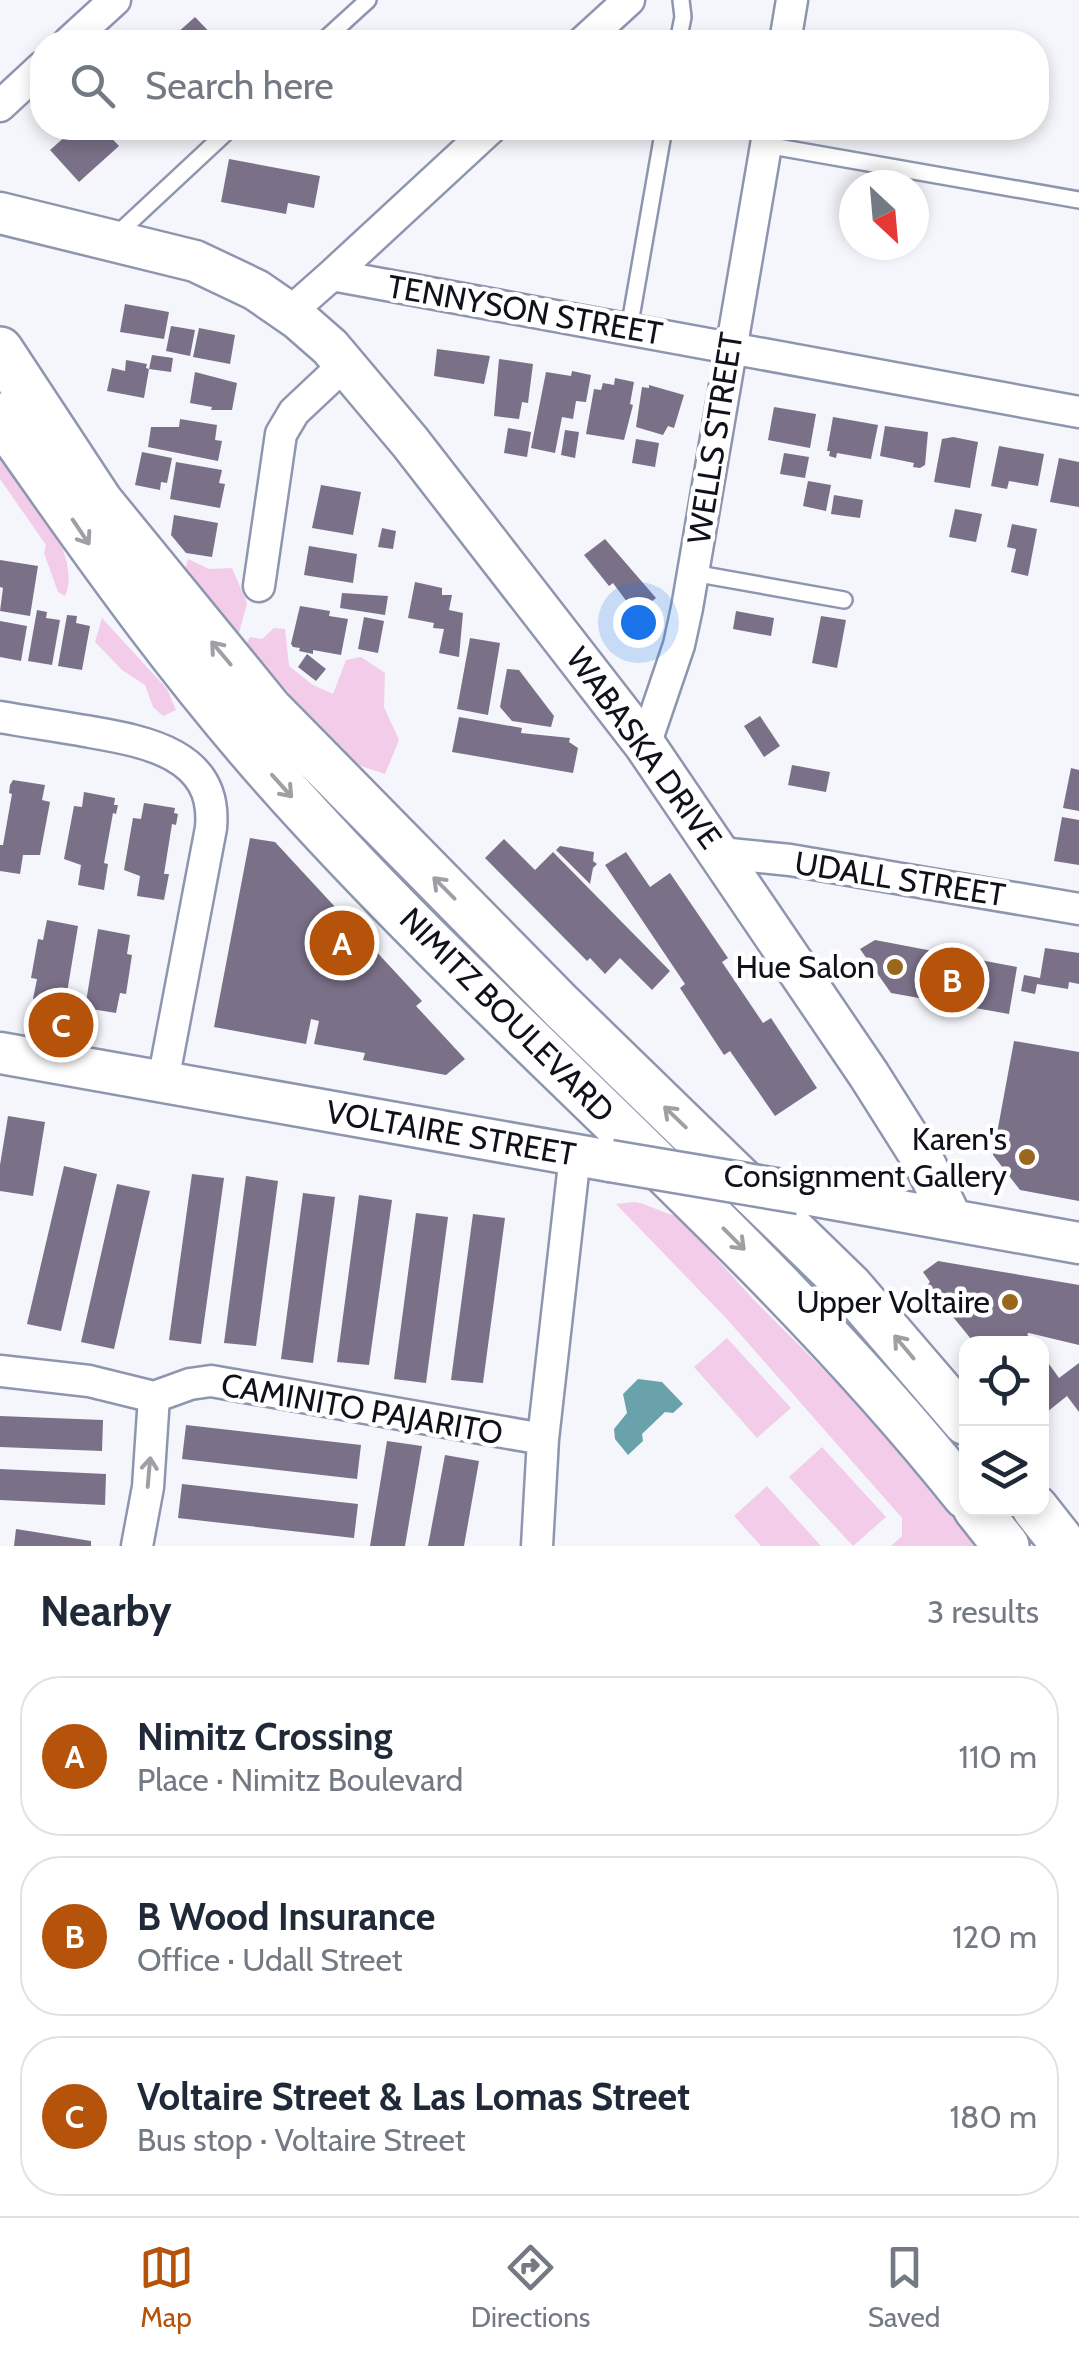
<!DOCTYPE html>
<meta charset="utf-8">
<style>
:root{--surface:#fff;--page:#f6f6f7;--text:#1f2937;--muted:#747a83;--line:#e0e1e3;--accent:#b45309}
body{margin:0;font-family:Cabin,sans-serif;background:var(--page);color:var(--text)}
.controls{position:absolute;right:30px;bottom:30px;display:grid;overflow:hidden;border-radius:20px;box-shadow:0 5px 15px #0003}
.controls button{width:90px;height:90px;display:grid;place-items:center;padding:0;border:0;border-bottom:2px solid var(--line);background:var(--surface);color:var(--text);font:50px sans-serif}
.compass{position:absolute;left:839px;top:170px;width:90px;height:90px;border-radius:50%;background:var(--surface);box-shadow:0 5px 15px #0003;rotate:154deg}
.you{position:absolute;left:638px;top:622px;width:35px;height:35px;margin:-25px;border:8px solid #fff;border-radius:50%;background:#1a73e8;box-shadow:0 0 0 15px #1a73e833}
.badge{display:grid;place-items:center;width:65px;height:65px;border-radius:50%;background:var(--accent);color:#fff;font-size:32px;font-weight:700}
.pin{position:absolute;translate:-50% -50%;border:5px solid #fff;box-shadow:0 2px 10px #0006}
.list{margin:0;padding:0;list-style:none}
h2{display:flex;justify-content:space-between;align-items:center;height:130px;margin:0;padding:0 40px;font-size:42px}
h2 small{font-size:32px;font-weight:400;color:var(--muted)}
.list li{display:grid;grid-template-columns:65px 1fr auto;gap:30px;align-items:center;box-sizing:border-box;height:160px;margin:0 20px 20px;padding:0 20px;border:2px solid var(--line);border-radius:40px}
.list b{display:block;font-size:38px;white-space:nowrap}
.list p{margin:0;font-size:32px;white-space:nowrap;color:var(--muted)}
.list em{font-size:32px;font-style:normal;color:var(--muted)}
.icon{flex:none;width:55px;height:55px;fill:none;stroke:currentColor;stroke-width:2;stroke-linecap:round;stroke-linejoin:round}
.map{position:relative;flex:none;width:1079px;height:1546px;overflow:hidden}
.search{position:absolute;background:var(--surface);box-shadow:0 5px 15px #0003;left:30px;right:30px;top:30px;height:110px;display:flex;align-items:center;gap:25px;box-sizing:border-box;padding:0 35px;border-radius:40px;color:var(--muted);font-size:38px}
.sheet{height:670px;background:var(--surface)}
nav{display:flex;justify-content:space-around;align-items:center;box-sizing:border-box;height:140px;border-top:2px solid var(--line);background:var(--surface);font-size:28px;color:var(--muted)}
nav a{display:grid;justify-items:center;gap:5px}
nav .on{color:var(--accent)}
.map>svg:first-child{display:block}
</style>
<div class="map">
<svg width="1079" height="1546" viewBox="0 0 1079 1546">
<rect width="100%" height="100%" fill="#f4f6fb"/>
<path fill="#f3ccea" d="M0,450C24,485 84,553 65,596L58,592L44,553L46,545L0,479Z
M188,559L209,569L232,568L247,603L239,633L224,620L184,573Z
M102,618L167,689L176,710L163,716L153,707L145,685L122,670L95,642Z
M274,628L285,629L289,666L313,685L333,694L346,660L361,657L385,673L384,707L399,740L385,774L355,764L245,646L250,637L262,639Z
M635,1202C651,1205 661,1213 678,1216L754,1300L885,1431L978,1546H891L902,1536V1518L725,1317L616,1204Z
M727,1338L791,1408L757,1438L694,1367Z
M822,1447L886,1517L853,1546L789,1477Z
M767,1486L821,1546H761L734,1516Z"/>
<path fill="#6aa2ab" d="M638,1379L662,1382L683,1404L673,1413L665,1412L642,1434L643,1441L628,1455L615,1439L614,1429L627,1413L623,1394Z"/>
<path fill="#7a7088" d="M195,17L219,42H167Z
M75,128H102L119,146L79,182L50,150Z
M229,159L320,176L314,208L288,203L286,214L221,202Z
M125,304L169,312L164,339L120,332Z
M171,326L195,330L190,356L166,351Z
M199,328L235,335L230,364L193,357Z
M437,349L490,356L484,384L434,376Z
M152,355L173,358L171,372L149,369Z
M499,359L533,364L528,403L522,402L519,419L494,416Z
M126,360L147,364L146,368L149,369L144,398L107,391L112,368L125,371Z
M572,371L591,375L586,402L576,401L573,419L562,417L555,453L531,448L546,372L571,376Z
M195,372L237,383L232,410H211L212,407L190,403Z
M615,378L634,382L630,404L633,405L624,440L586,434L594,389L601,390L603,383L614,385Z
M649,385L684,395L674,428L668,426L663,435L636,427L642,387L649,388Z
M774,407L816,414L810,448L768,440Z
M833,417L878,425L871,459L837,453L836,458L829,456L830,451H827Z
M180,419L217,425L215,440L222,441L218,461L148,447L151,427H179Z
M885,426L928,432L925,465L920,468L913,467L914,463L880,456Z
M508,428L531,432L527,457L504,453Z
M565,430L579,432L575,458L561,455Z
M953,437L978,442L970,488L934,482L942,439Z
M636,439L659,443L655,467L632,463Z
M999,446L1044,454L1038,486L1009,481L1007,489L991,486Z
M142,452L172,458L167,483L161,482L160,490L135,485Z
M784,453L809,457L805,478L780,474Z
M1059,458L1079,462V507L1050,502Z
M176,462L222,470L219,483L225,484L220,508L170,499Z
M808,481L831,485L826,511L803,506Z
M321,485L361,492L353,535L312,528Z
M834,495L863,500L860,518L831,514Z
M955,509L982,514L976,542L949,537Z
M174,515L218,523L212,557L186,553L171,535Z
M1012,524L1037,529L1028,576L1011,572L1016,549L1007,547Z
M382,528L396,531L393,549L378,547Z
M605,539L656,598L636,614L613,583L609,586L584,555Z
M309,546L357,554L353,583L304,575Z
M0,560L38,566L30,616L0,611L3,588L0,587Z
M415,582L442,588V595H452L449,610L463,613L459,657L439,653L444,629L433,628L434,623L408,618Z
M342,593L388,596L385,615L340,608Z
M300,606L330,611L329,616L348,619L341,655L313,650V654L299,651L300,648L293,647L291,644Z
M37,610L47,612L46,618L60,620L52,665L28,661Z
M736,611L774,618L771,636L733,629Z
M67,615L77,616L76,623L90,626L82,670L58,666Z
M821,616L846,620L837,668L812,663Z
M364,617L384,621L378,653L358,649Z
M0,621L27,626L21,661L0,657Z
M470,638L500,643L488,715L457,709Z
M307,654L326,669L316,681L298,667Z
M507,669L519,670L554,716L551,727L512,721L500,707Z
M760,716L780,746L764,757L744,726Z
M459,717L522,728L521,733L570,738L569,742L578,748L573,773L452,752Z
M792,765L830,772L826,792L788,785Z
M1071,768L1079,770V811L1063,808Z
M13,780L45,785L42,800L50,802L40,855H23L20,874L0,871V845H3L12,794L9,793L10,785Z
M84,792L115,798L114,805H118L116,814L113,813L104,863L108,864L104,890L78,885L81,865L64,859L74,806L82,807Z
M144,803L175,808L174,813L178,814L176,825L172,824L164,874H169L164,900L137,896L140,876L124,870L133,818L141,819Z
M1062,817L1079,820V865L1054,861Z
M250,838L275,842L422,1001L416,1006L465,1059L446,1075L363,1060L365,1053L314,1044L319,1021L311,1019L306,1044L214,1027Z
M504,839L535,870L553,852L670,971L652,990L620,958L605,974L590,958L587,961L485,858Z
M560,846L594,852L593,861L597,864L593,868L590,884L556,850Z
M626,852L650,887L670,873L728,958L722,962L763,1023L771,1018L817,1088L775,1116L730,1051L724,1055L680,988L685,984L605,865Z
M47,920L78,926L65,1005L33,999L37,979L31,978L38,939L43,940Z
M98,929L130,935L127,954L132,955L126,994L120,993L116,1013L85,1008Z
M875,940L1017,967L1009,1014L891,993L860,949Z
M1045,948L1079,953V984L1069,982L1068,989L1037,984L1035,994L1021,991L1024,975L1040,978Z
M1014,1041L1079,1052V1201L1020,1190L993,1155Z
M8,1116L45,1122L33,1196L0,1191V1165Z
M64,1166L97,1174L61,1331L27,1324Z
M192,1174L224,1178L201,1344L169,1340Z
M246,1176L278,1181L256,1346L224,1343Z
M117,1184L150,1191L114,1349L81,1342Z
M303,1193L335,1197L313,1363L281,1359Z
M359,1195L392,1200L369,1365L337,1362Z
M416,1213L448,1217L426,1383L394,1379Z
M473,1214L505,1218L483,1383L451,1380Z
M938,1261L1079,1285V1345L1029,1333L1027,1334L1034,1344H980L975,1337L971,1339L927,1285L930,1282L923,1272Z
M1042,1354L1059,1378L1079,1363V1412L1067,1396L1047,1412H1042Z
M0,1416L103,1420L102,1451L0,1447Z
M186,1425L361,1445L357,1479L182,1459Z
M387,1441L422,1446L405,1546H370Z
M445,1455L479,1461L464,1546H428Z
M0,1469L106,1474L105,1505L0,1500Z
M182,1484L358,1504L354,1538L178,1518Z
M16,1529L91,1541V1546H14Z"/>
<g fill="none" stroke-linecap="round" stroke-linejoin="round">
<defs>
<path id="lane" d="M322,42L368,0
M678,42L683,17L681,0
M766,145L1079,200
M114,237L231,128
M629,329L664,128
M693,573L844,600"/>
<path id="street" d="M69,42L115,0
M583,42L629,0
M785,42L792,0
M0,106L42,67
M332,275L491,128
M289,313L332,275L1079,412
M259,586L281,434L294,412L345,364
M0,717C28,722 57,726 85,731C142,741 218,752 211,828L163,1081
M645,745L679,645L687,608L769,128
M720,853L790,860L1079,909
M0,1371L89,1381L154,1397
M154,1397L190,1384L211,1381L543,1439
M137,1546L148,1487L154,1397
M537,1546L543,1439L575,1155"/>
<path id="secondary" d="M0,213L195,261L256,290L298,319L330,347L410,442L645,745L869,1075L924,1162L951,1218
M0,1053L610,1161
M800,1193L1079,1243"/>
<path id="primary" d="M0,350L100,502L269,709L561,1006L850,1287L966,1422
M0,416C98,557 193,691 310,817C523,1049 769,1249 966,1496
M976,1508L1006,1546
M1035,1508L1065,1546"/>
</defs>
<use href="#lane" stroke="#8e96af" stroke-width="20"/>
<use href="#street" stroke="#8e96af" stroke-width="35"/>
<use href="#secondary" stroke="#8e96af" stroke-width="45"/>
<use href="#primary" stroke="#8e96af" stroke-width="50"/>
<use href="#lane" stroke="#fff" stroke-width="15"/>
<use href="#street" stroke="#fff" stroke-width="30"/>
<use href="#secondary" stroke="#fff" stroke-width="40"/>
<use href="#primary" stroke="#fff" stroke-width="45"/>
<defs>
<path id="secondary-bridge" d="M610,1161L800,1193"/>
</defs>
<use href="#secondary-bridge" stroke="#8e96af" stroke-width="45" stroke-linecap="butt"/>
<use href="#secondary-bridge" stroke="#fff" stroke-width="40"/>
</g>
<defs><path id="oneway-shaft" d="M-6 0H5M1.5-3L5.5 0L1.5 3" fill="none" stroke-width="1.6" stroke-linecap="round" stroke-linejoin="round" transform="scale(2.5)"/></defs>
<g stroke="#9fa0a4">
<use href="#oneway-shaft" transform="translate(81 532) rotate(56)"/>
<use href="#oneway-shaft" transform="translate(221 653) rotate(-130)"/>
<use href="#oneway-shaft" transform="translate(282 786) rotate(48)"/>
<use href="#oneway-shaft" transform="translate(444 888) rotate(-135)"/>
<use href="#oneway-shaft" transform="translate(675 1117) rotate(-136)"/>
<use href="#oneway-shaft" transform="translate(734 1239) rotate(45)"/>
<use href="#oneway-shaft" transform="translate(904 1347) rotate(-130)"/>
<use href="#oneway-shaft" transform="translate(149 1472) rotate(-85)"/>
</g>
<g fill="#9b661e" stroke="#fff" stroke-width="4">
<circle cx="895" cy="967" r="10"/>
<circle cx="1027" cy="1157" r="10"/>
<circle cx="1010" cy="1302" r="10"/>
</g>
<g text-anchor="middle" stroke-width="9" stroke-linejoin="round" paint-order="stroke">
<g font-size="32" fill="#10121b" stroke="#fff">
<text transform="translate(525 310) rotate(10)" y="11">TENNYSON STREET</text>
<text transform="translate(715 438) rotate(-81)" y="11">WELLS STREET</text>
<text transform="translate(644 748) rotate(54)" y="11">WABASKA DRIVE</text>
<text transform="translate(900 879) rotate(9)" y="11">UDALL STREET</text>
<text transform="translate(507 1015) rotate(45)" y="11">NIMITZ BOULEVARD</text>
<text transform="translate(451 1133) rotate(10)" y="11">VOLTAIRE STREET</text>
<text transform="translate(362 1409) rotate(10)" y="11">CAMINITO PAJARITO</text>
</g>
<g font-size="32" fill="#10121b" stroke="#fff" text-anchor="end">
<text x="875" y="978">Hue Salon</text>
<text x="1007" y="1150">Karen's<tspan x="1007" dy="37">Consignment Gallery</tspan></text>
<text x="990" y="1313">Upper Voltaire</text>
</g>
</g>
</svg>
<div class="controls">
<button><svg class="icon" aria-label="locate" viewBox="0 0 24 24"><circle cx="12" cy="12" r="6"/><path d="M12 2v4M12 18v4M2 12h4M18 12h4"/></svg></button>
<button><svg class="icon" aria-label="layers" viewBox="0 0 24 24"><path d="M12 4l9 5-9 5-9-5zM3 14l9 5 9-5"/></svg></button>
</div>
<svg class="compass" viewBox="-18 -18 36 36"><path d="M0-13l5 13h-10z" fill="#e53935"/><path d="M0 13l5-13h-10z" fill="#747a83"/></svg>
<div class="you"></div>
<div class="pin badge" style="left:342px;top:943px">A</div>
<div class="pin badge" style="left:952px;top:980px">B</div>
<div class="pin badge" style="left:61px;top:1025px">C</div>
<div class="search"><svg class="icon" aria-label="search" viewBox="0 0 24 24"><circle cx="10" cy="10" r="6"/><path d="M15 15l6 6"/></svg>Search here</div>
</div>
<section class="sheet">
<h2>Nearby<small>3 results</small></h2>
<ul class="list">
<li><span class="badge">A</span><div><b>Nimitz Crossing</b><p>Place · Nimitz Boulevard</p></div><em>110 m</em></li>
<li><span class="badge">B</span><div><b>B Wood Insurance</b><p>Office · Udall Street</p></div><em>120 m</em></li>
<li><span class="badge">C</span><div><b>Voltaire Street &amp; Las Lomas Street</b><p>Bus stop · Voltaire Street</p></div><em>180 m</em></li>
</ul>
</section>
<nav>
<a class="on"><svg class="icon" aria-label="map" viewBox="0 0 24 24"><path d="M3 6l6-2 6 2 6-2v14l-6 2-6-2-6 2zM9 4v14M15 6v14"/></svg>Map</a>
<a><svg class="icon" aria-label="directions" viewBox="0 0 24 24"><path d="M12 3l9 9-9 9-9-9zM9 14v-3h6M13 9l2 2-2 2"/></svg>Directions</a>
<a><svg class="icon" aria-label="saved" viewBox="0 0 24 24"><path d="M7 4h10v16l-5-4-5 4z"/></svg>Saved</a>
</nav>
